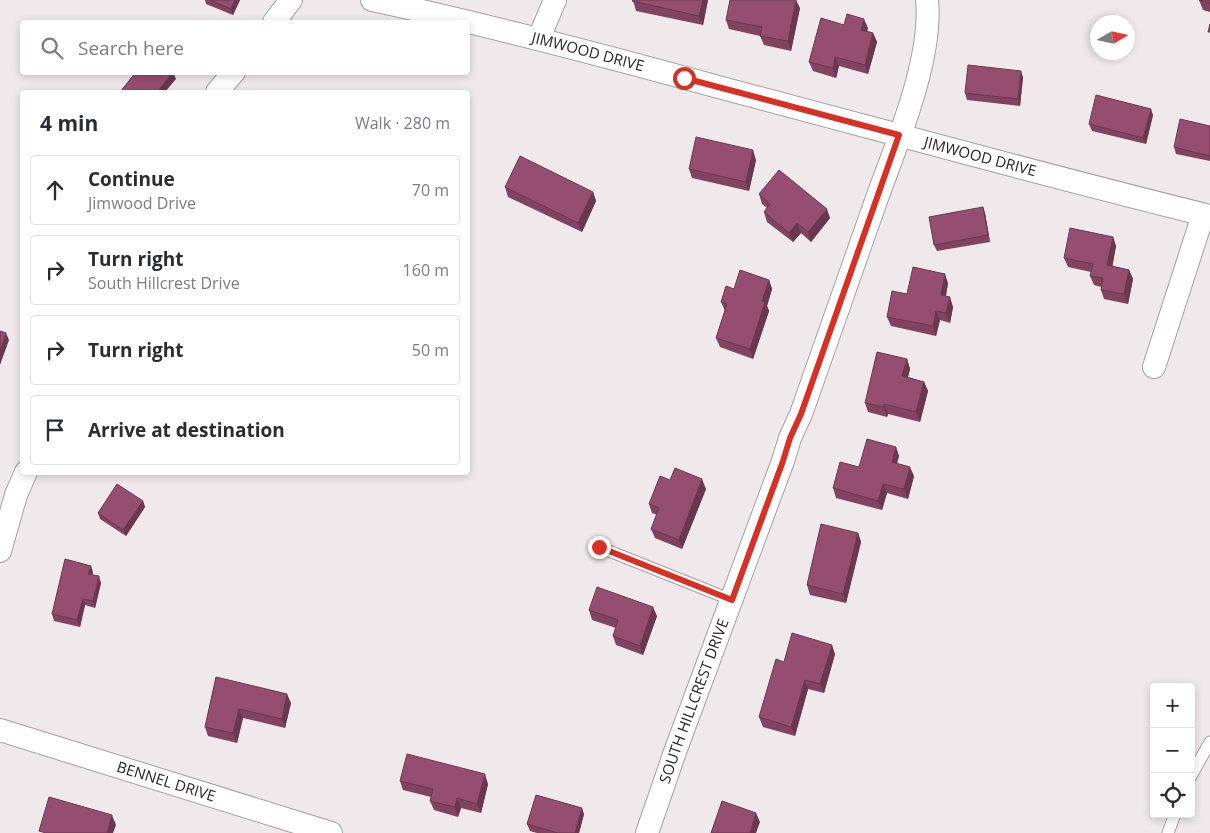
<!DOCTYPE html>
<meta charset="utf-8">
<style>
:root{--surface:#fff;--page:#f7f7f7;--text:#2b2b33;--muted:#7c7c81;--line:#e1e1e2}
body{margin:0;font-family:"Open Sans",sans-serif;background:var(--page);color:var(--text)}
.controls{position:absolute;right:15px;bottom:15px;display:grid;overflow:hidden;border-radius:5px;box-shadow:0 2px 8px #0003}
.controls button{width:45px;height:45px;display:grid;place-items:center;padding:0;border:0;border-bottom:1px solid var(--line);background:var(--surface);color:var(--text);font:25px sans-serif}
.compass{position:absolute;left:1090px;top:15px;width:45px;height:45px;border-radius:50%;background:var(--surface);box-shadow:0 2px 8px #0003;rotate:81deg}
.stop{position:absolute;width:15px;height:15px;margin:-11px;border:4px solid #d93025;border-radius:50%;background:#fff}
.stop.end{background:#d93025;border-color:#fff;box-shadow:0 1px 5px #0008}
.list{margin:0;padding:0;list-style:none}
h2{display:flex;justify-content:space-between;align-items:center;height:65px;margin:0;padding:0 20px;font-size:21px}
h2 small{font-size:16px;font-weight:400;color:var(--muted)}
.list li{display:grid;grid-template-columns:32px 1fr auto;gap:15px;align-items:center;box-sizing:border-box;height:70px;margin:0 10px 10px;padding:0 10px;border:1px solid var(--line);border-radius:5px}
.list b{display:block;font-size:19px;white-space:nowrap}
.list p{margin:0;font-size:16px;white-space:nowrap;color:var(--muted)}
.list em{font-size:16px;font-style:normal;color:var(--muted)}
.icon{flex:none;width:28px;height:28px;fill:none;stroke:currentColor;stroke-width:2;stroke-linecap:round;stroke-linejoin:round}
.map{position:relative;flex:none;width:1210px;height:833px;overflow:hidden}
.search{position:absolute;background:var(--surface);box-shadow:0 2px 8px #0003;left:20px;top:20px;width:450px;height:55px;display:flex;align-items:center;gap:12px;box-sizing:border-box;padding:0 18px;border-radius:5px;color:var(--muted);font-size:19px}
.panel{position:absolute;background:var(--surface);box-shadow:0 2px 8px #0003;left:20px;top:90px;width:450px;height:385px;border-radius:5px}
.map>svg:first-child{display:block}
</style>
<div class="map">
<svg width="1210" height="833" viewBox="0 0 1210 833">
<rect width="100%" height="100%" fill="#efe9eb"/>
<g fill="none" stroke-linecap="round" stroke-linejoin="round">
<defs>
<path id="lane" d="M599,547L732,600
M1191,776L1210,742
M1168,833L1175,814"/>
<g id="street">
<path id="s1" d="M372,0C490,25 606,56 722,88C885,131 1047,176 1210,216"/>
<path d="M274,22L291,0"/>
<path d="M539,38L555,0"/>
<path d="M217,92L234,72"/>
<path d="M1154,367L1203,215"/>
<path d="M0,551L16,495L26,472"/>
<path id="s2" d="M0,730L331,833"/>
<path id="s3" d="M647,833L676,749L783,461L790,438L801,414C826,342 852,270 877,198C897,143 933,58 927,0"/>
</g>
</defs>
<use href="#lane" stroke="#a59fa1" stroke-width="13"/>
<use href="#street" stroke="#a59fa1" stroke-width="24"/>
<use href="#lane" stroke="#fff" stroke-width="11"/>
<use href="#street" stroke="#fff" stroke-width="22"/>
</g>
<path fill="#814360" d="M205,0H240L233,15L206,4Z
M633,0H708L703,25L636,11Z
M1199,0H1210V12L1203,10Z
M800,8L791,51L764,45L760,36L729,29L726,20Z
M844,25L868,28L867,31L873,33L877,42L868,74L839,66L836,78L813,71L809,62Z
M1023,77L1020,106L967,100L965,93Z
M1153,115L1146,144L1092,131L1089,124Z
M1210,126V161L1176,154L1174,147Z
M756,160L749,191L692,178L689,169Z
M505,187L593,192L596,201L582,232L508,197Z
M759,194L830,218L811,242L801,233L793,242L767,222L764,212L767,208L762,204Z
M983,207L985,213L990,242L937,251L934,245Z
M1113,237L1116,246L1112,266L1129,270L1133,279L1128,304L1104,299L1101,290V287L1094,285L1090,276L1091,272L1068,267L1064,258Z
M769,280L772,289L767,306L769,311L753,359L720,347L716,338L725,311L721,302L734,289Z
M948,283L946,296L953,307L950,323L940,320L936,336L891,326L887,317L907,294Z
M907,359L910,369L908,377L924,382L928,391L920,422L888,414L887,417L868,412L865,403Z
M896,447L899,456L897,463L914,476L908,499L887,493L882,510L836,498L833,488L859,467Z
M670,480L706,489L682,549L655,538L651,529L657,515L652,513L649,504Z
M143,501L145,507L126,536L100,519L98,513Z
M858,533L861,542L846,603L810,595L807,585Z
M93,572L92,575L101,583L95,608L85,605L80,627L54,621L52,614Z
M589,610L657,616L643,655L616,645L613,636L616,628L592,620Z
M835,654L824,693L808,689L795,736L763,727L759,717L784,662Z
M216,677L291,703L285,728L243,718L237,743L208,736L205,727Z
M400,781L488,784L481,813L461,808L458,817L434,810L430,801L431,797L403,790Z
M584,814L579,833H537L530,831L527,824Z"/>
<path fill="#69374e" d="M235,0H240L233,15L231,9Z
M703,0H708L703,25L699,16Z
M796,0L800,8L791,51L788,41Z
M864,19L868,28L865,39L861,30Z
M873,33L877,42L868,74L865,65Z
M835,57L839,66L836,78L833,68Z
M1021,71L1023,77L1020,106L1018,99Z
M173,72L176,79L165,92H157Z
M1151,109L1153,115L1146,144L1143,138Z
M753,150L756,160L749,191L746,182Z
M593,192L596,201L582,232L578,223Z
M983,207L985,213L990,242L988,235Z
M827,209L830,218L811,242L808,232Z
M797,223L801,233L793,242L789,233Z
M1113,237L1116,246L1111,275L1107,265Z
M1129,270L1133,279L1128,304L1124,294Z
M945,274L948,283L944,305L941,295Z
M769,280L772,289L767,306L769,311L753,359L750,349L762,301Z
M950,297L953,307L950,323L946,313Z
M936,311L940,320L936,336L933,326Z
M6,333L9,340L0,365V352Z
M907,359L910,369L906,385L902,376Z
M924,382L928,391L920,422L916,412Z
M884,404L888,414L887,417L884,407Z
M896,447L899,456L895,471L892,462Z
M910,467L914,476L908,499L904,489Z
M702,479L706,489L682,549L679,540Z
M883,484L887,493L882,510L878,501Z
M143,501L145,507L126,536L123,530Z
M858,533L861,542L846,603L843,594Z
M91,566L93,572L91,580L88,574Z
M99,576L101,583L95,608L93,601Z
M83,599L85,605L80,627L77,620Z
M653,607L657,616L643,655L640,646Z
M832,645L835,654L824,693L820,684Z
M805,680L808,689L795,736L791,727Z
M287,694L291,703L285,728L282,719Z
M239,709L243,718L237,743L233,733Z
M485,774L488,784L481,813L477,804Z
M457,798L461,808L458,817L455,807Z
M582,808L584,814L579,833H575Z
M756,813L760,822L756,833H750Z
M112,815L116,825L113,833H107Z"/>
<path fill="#964e70" stroke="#69374e" d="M210,0H235L231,9Z
M633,0H703L699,16L632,1Z
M730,0H796L788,41L760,36L762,27L726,20Z
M1199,0H1210V3Z
M847,14L864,19L861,30L873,33L865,65L835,57L833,68L809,62L821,18L844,25Z
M1210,24V32H1208Z
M968,65L1021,71L1018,99L965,93Z
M136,72H173L157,92H120Z
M1096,95L1151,109L1143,138L1089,124Z
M1180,119L1210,126V156L1174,147Z
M696,137L753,150L746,182L689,169Z
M520,156L593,192L578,223L505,187Z
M779,170L827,209L808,232L797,223L789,233L764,212L770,204L759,194Z
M983,207L988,235L934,245L929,217Z
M1070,228L1113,237L1107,265L1129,270L1124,294L1101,290L1103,278L1090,276L1093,264L1064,258Z
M913,267L945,274L941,295L950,297L946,313L936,311L933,326L887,317L892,291L907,294Z
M740,270L769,280L762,301L765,302L750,349L716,338L727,304L721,302L726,286L734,289Z
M0,331L6,333L0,352Z
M877,352L907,359L902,376L924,382L916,412L884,404V407L865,403Z
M867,439L896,447L892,462L910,467L904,489L883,484L878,501L833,488L840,462L859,467Z
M675,468L702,479L679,540L651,529L659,508L649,504L660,476L670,480Z
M117,484L143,501L123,530L98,513Z
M821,524L858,533L843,594L807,585Z
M65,559L91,566L88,574L99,576L93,601L83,599L77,620L52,614Z
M597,587L653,607L640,646L613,636L618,620L589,610Z
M792,633L832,645L820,684L805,680L791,727L759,717L776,659L784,662Z
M216,677L287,694L282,719L239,709L233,733L205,727Z
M407,754L485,774L477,804L457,798L455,807L430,801L433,789L400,781Z
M536,795L582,808L575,833H558L527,824Z
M49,797L112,815L107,833H46L39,831Z
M722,801L756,813L750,833H711Z"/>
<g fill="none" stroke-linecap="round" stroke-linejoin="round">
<path stroke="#d93025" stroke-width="6" d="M599,547L732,600L783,461L790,438L801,414L899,135L684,78"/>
</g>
<g text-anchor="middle" stroke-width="5" stroke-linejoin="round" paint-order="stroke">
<g font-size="15" fill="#262424" stroke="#fff">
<text dy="5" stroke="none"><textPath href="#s1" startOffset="222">JIMWOOD DRIVE</textPath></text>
<text dy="5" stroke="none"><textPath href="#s1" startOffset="628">JIMWOOD DRIVE</textPath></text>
<text dy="5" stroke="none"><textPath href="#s3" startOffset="140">SOUTH HILLCREST DRIVE</textPath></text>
<text dy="5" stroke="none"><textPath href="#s2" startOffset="174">BENNEL DRIVE</textPath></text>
</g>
</g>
</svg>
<div class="controls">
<button>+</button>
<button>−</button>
<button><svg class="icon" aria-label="locate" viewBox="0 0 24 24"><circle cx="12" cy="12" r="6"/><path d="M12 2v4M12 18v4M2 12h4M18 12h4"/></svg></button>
</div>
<svg class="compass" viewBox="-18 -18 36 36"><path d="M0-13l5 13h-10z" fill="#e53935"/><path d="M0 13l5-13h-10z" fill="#7c7c81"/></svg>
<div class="stop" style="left:684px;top:78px"></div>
<div class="stop end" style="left:599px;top:547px"></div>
<div class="search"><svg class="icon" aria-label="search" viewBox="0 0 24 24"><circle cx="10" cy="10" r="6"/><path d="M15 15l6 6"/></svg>Search here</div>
<section class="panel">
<h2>4 min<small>Walk · 280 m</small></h2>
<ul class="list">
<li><svg class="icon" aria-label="ahead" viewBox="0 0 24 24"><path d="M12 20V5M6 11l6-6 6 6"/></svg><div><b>Continue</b><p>Jimwood Drive</p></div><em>70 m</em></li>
<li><svg class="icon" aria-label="right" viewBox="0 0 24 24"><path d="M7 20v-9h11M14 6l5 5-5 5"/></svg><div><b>Turn right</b><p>South Hillcrest Drive</p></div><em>160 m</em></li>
<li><svg class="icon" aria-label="right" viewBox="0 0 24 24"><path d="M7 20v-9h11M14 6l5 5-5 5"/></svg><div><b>Turn right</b></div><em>50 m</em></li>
<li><svg class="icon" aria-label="arrive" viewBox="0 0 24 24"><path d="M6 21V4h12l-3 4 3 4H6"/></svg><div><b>Arrive at destination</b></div></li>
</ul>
</section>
</div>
